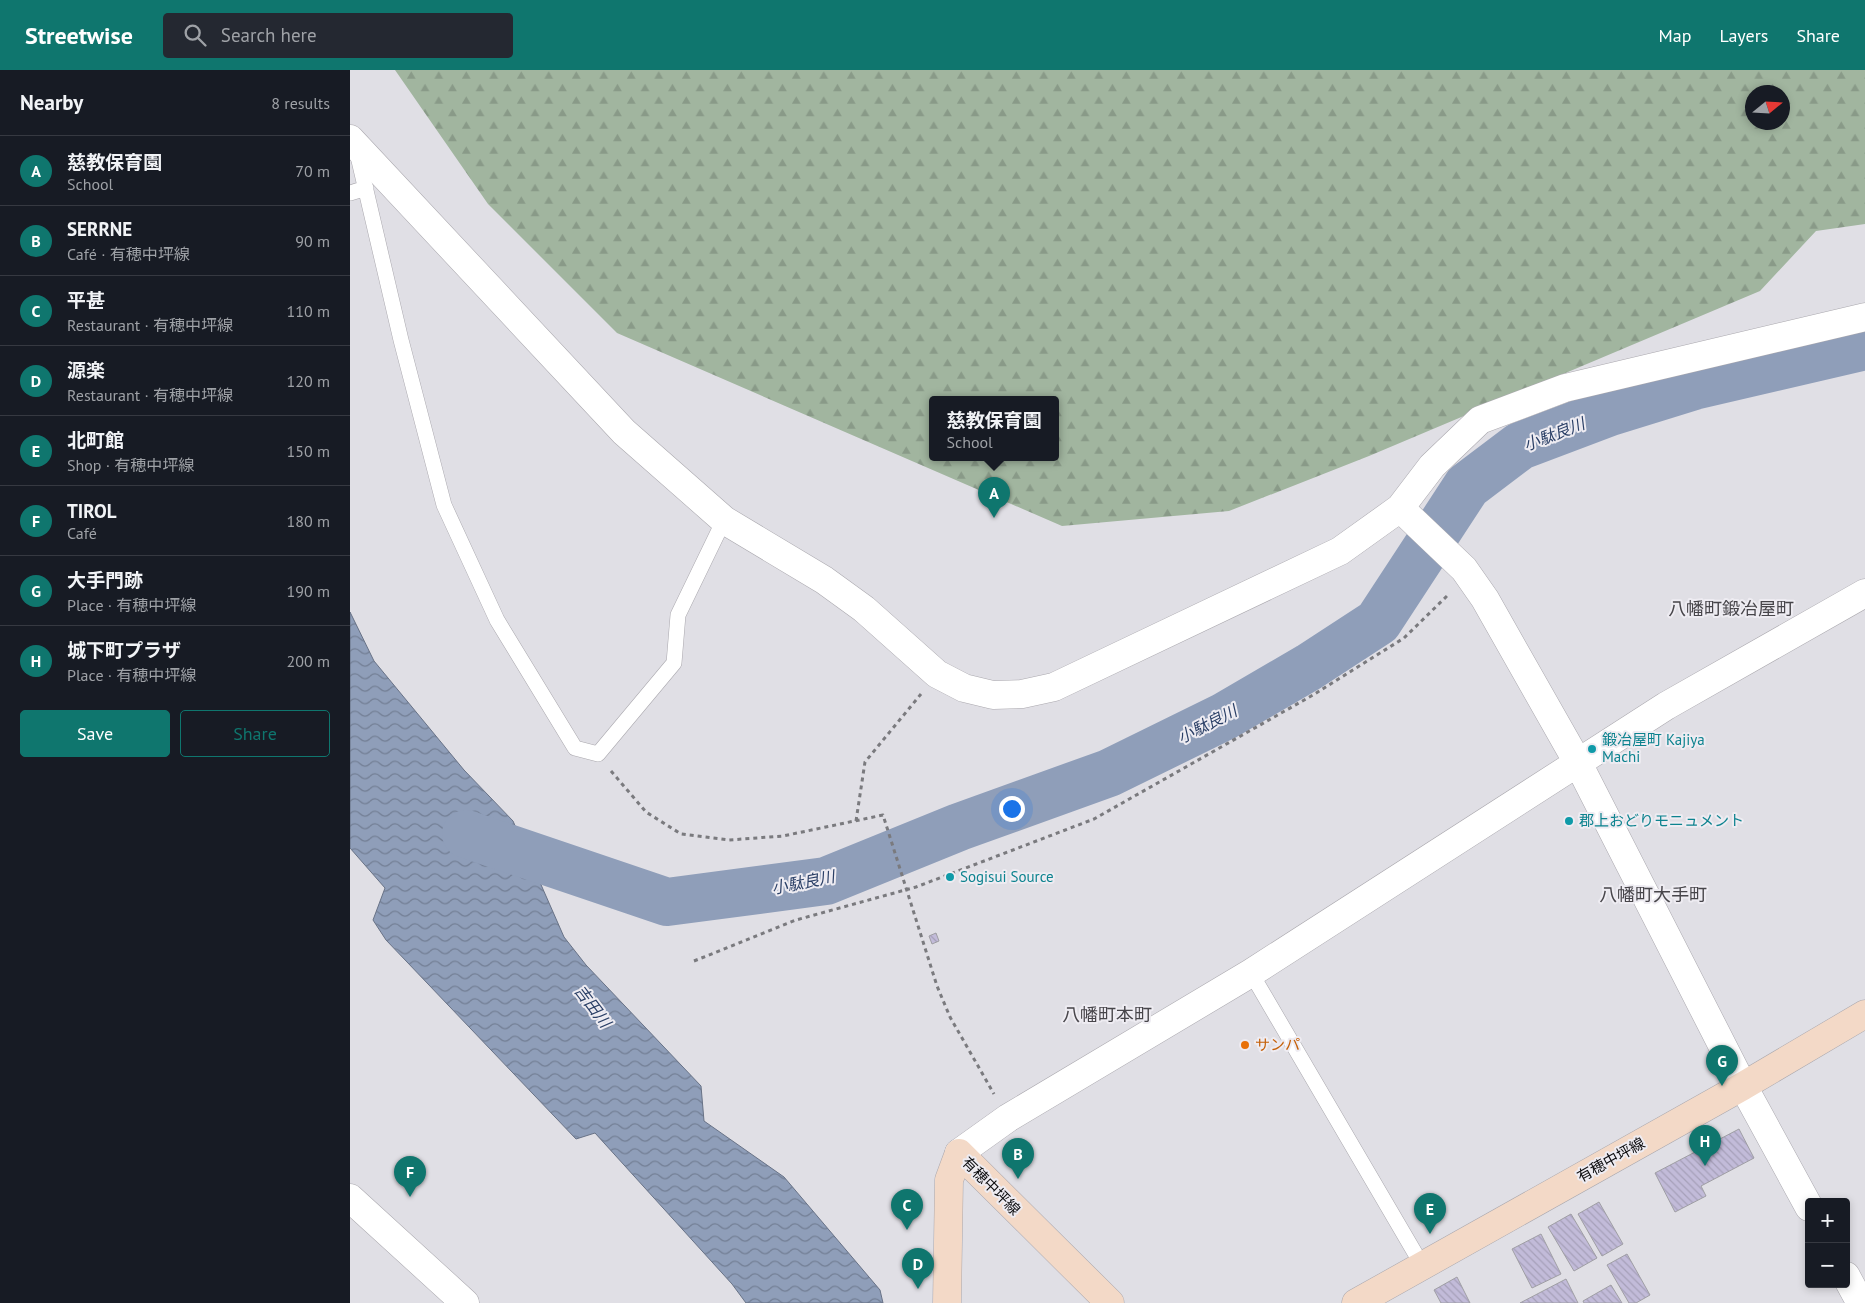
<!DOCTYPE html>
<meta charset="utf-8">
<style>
:root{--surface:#171b24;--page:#242831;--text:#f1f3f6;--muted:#9ea1a6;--line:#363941;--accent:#0f766e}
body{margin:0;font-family:"PT Sans","Noto Sans JP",sans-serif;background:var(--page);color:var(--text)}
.controls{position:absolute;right:15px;bottom:15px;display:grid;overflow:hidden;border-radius:5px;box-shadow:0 2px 8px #0003}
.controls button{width:45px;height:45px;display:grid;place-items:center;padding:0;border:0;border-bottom:1px solid var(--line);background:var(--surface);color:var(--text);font:25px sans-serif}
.compass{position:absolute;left:1395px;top:15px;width:45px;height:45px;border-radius:50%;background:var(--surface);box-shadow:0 2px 8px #0003;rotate:72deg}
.you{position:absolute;left:661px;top:738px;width:18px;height:18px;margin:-12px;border:4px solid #fff;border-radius:50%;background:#1a73e8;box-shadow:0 0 0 8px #1a73e833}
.badge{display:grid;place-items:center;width:32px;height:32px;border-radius:50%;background:var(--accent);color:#fff;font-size:16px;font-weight:700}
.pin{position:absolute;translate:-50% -41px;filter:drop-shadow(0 1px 2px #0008)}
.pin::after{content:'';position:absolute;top:26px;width:18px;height:15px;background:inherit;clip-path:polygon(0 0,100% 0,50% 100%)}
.popup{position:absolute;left:579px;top:326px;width:130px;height:65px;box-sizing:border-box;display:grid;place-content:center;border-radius:5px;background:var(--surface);filter:drop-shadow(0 1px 4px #0005);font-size:16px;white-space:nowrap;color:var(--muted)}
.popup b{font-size:19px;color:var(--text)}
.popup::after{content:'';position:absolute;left:50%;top:100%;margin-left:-10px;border:10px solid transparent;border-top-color:var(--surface)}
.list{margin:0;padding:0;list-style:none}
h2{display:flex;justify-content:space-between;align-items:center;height:65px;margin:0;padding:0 20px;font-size:21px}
h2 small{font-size:16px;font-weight:400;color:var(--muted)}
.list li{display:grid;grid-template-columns:32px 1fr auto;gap:15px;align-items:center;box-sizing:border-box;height:70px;padding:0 20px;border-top:1px solid var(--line)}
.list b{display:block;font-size:19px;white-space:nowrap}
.list p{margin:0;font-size:16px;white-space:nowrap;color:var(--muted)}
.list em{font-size:16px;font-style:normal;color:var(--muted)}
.actions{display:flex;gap:10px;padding:15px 20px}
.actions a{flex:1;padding:11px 0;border:1px solid var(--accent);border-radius:5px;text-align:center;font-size:18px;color:var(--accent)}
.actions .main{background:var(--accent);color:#fff}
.icon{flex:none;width:28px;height:28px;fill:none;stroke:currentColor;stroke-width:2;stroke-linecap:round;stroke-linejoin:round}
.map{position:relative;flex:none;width:1515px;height:1233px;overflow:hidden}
header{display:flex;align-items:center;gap:30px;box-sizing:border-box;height:70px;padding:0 25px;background:var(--accent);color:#fff}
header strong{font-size:24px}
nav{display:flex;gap:28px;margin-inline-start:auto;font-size:18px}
.search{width:350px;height:45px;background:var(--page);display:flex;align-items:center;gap:12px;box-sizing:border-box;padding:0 18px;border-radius:5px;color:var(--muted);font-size:19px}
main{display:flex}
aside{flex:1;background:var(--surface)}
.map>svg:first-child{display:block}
</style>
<header>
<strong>Streetwise</strong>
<div class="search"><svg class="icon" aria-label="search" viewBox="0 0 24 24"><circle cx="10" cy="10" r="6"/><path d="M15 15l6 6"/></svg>Search here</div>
<nav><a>Map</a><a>Layers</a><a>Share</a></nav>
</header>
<main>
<aside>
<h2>Nearby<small>8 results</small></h2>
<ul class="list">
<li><span class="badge">A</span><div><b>慈教保育園</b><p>School</p></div><em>70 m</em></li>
<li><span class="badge">B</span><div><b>SERRNE</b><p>Café · 有穂中坪線</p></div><em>90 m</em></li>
<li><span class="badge">C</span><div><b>平甚</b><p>Restaurant · 有穂中坪線</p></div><em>110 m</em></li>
<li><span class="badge">D</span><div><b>源楽</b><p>Restaurant · 有穂中坪線</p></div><em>120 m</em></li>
<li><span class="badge">E</span><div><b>北町館</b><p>Shop · 有穂中坪線</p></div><em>150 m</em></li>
<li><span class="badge">F</span><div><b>TIROL</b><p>Café</p></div><em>180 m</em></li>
<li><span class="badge">G</span><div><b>大手門跡</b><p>Place · 有穂中坪線</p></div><em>190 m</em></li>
<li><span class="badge">H</span><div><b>城下町プラザ</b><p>Place · 有穂中坪線</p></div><em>200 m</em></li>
</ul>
<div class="actions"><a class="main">Save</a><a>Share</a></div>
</aside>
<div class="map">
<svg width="1515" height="1233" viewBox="0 0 1515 1233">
<defs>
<pattern id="forest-firs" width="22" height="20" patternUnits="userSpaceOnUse" patternTransform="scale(1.25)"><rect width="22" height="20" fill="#a1b59f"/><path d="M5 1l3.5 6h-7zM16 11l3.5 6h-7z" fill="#899a88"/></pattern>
<pattern id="water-waves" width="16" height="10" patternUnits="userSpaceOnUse" patternTransform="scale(1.25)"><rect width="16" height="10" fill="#8f9eb9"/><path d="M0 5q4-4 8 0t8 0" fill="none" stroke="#737f95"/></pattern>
<pattern id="building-back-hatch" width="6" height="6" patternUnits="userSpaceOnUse" patternTransform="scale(1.25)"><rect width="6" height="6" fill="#c2bbd9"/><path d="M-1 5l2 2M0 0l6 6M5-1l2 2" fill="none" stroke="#a6a0b9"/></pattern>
</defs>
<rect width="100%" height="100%" fill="#e0dfe5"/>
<path fill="url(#forest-firs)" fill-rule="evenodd" d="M45,0H1515V154L1466,161L1410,221L1019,386L879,441L712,456L267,263L138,134ZM1402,22H1432V52H1402ZM583,329H705V387H583Z"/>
<path fill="url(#water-waves)" stroke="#687286" d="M0,542L24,591L114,700L163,751L214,867L236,895L351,1016L354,1051L434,1107L530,1220L533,1233H396L382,1214L245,1063L226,1069L36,870L23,850L35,818L0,778Z"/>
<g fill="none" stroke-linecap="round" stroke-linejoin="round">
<path stroke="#8f9eb9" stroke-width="48" d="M116,764L317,832L476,811L609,757L759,703L875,646L959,597L1028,552L1117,416L1170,376L1260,342L1344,316L1515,276"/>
</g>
<path fill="url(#building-back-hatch)" stroke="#9f9ea4" d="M586,863L589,871L582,874L579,866Z
M1389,1059L1404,1088L1351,1116L1356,1126L1325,1142L1305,1103Z
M1249,1132L1273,1174L1252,1186L1228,1144Z
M1221,1144L1247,1188L1224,1201L1198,1157Z
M1191,1164L1211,1204L1182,1218L1162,1179Z
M1277,1184L1300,1225L1286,1233H1279L1257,1195Z
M1107,1207L1120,1233H1091L1084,1220Z
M1216,1209L1228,1233H1170Z
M1261,1215L1272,1233H1234L1233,1231Z"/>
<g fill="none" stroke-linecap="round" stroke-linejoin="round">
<defs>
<path id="lane" d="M7,82L51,270L94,435L147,550L225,678L248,684L324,593L328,545L374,450
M0,123L16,118
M901,903L1072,1195"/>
<path id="street" d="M0,69L274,362L374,450L474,510L514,539L587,604L614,618L643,625L672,624L704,617L990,481L1050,438L1082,396L1130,350L1215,318L1515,247
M1050,438L1114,499L1135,529L1228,693L1393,1016L1459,1137
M609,1083L658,1048L901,903L1316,636L1515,523
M0,1128L115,1233
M1496,1206L1509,1230"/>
<path id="secondary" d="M597,1233L599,1110L609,1083L760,1233
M1006,1233L1393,1016L1515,944"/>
</defs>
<use href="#lane" stroke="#aaa8ae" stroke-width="16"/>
<use href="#street" stroke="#aaa8ae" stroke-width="29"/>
<use href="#secondary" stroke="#aaa8ae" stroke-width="29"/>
<path stroke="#7a7a7e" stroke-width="3" stroke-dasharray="4 4" stroke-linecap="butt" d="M261,701L296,742L331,764L379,770L433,766L533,745L587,916L600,947L644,1024
M506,751L515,692L571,624
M344,891L446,850L566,817L744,749L963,625L1054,568L1098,525"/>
<use href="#lane" stroke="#fff" stroke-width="15"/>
<use href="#street" stroke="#fff" stroke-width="28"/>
<use href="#secondary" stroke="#f3d9c7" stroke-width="28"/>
</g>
<g fill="#0f9aa8" stroke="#eeecf2" stroke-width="2">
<circle cx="1242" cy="679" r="5"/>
<circle cx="1219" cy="751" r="5"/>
<circle cx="600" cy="807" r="5"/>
</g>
<circle fill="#e8710a" stroke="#eeecf2" stroke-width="2" cx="895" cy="975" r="5"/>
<g text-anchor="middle" stroke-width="4" stroke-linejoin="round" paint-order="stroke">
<g font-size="15" fill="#0d838f" stroke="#eeecf2" text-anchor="start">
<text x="1252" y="675">鍛冶屋町 Kajiya<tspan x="1252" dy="17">Machi</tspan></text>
<text x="1229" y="756">郡上おどりモニュメント</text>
<text x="610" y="812">Sogisui Source</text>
</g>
<g font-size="15" fill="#c56008" stroke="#eeecf2" text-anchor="start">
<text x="905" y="980">サンパ</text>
</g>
<g font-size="15" fill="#0c0c0e" stroke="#eeecf2">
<text transform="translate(1261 1090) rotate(-29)" y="5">有穂中坪線</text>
<text transform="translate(641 1116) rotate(45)" y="5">有穂中坪線</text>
</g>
<g font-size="16" font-style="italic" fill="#2a3f66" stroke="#eeecf2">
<text transform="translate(1204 364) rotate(-21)" y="6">小駄良川</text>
<text transform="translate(857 654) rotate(-27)" y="6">小駄良川</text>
<text transform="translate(453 812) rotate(-11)" y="6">小駄良川</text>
<text transform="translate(243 936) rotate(53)" y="6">吉田川</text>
</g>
<g font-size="18" fill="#47454a" stroke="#eeecf2">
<text x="1381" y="545">八幡町鍛冶屋町</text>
<text x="1303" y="831">八幡町大手町</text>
<text x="757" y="951">八幡町本町</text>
</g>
</g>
</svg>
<div class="controls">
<button>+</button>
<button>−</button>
</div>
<svg class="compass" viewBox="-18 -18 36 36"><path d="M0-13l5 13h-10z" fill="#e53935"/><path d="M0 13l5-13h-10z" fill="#9ea1a6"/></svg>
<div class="you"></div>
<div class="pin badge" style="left:644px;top:448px">A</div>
<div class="popup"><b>慈教保育園</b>School</div>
<div class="pin badge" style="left:668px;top:1109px">B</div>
<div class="pin badge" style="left:557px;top:1160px">C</div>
<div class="pin badge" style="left:568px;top:1219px">D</div>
<div class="pin badge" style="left:1080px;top:1164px">E</div>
<div class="pin badge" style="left:60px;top:1127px">F</div>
<div class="pin badge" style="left:1372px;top:1016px">G</div>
<div class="pin badge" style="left:1355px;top:1096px">H</div>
</div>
</main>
